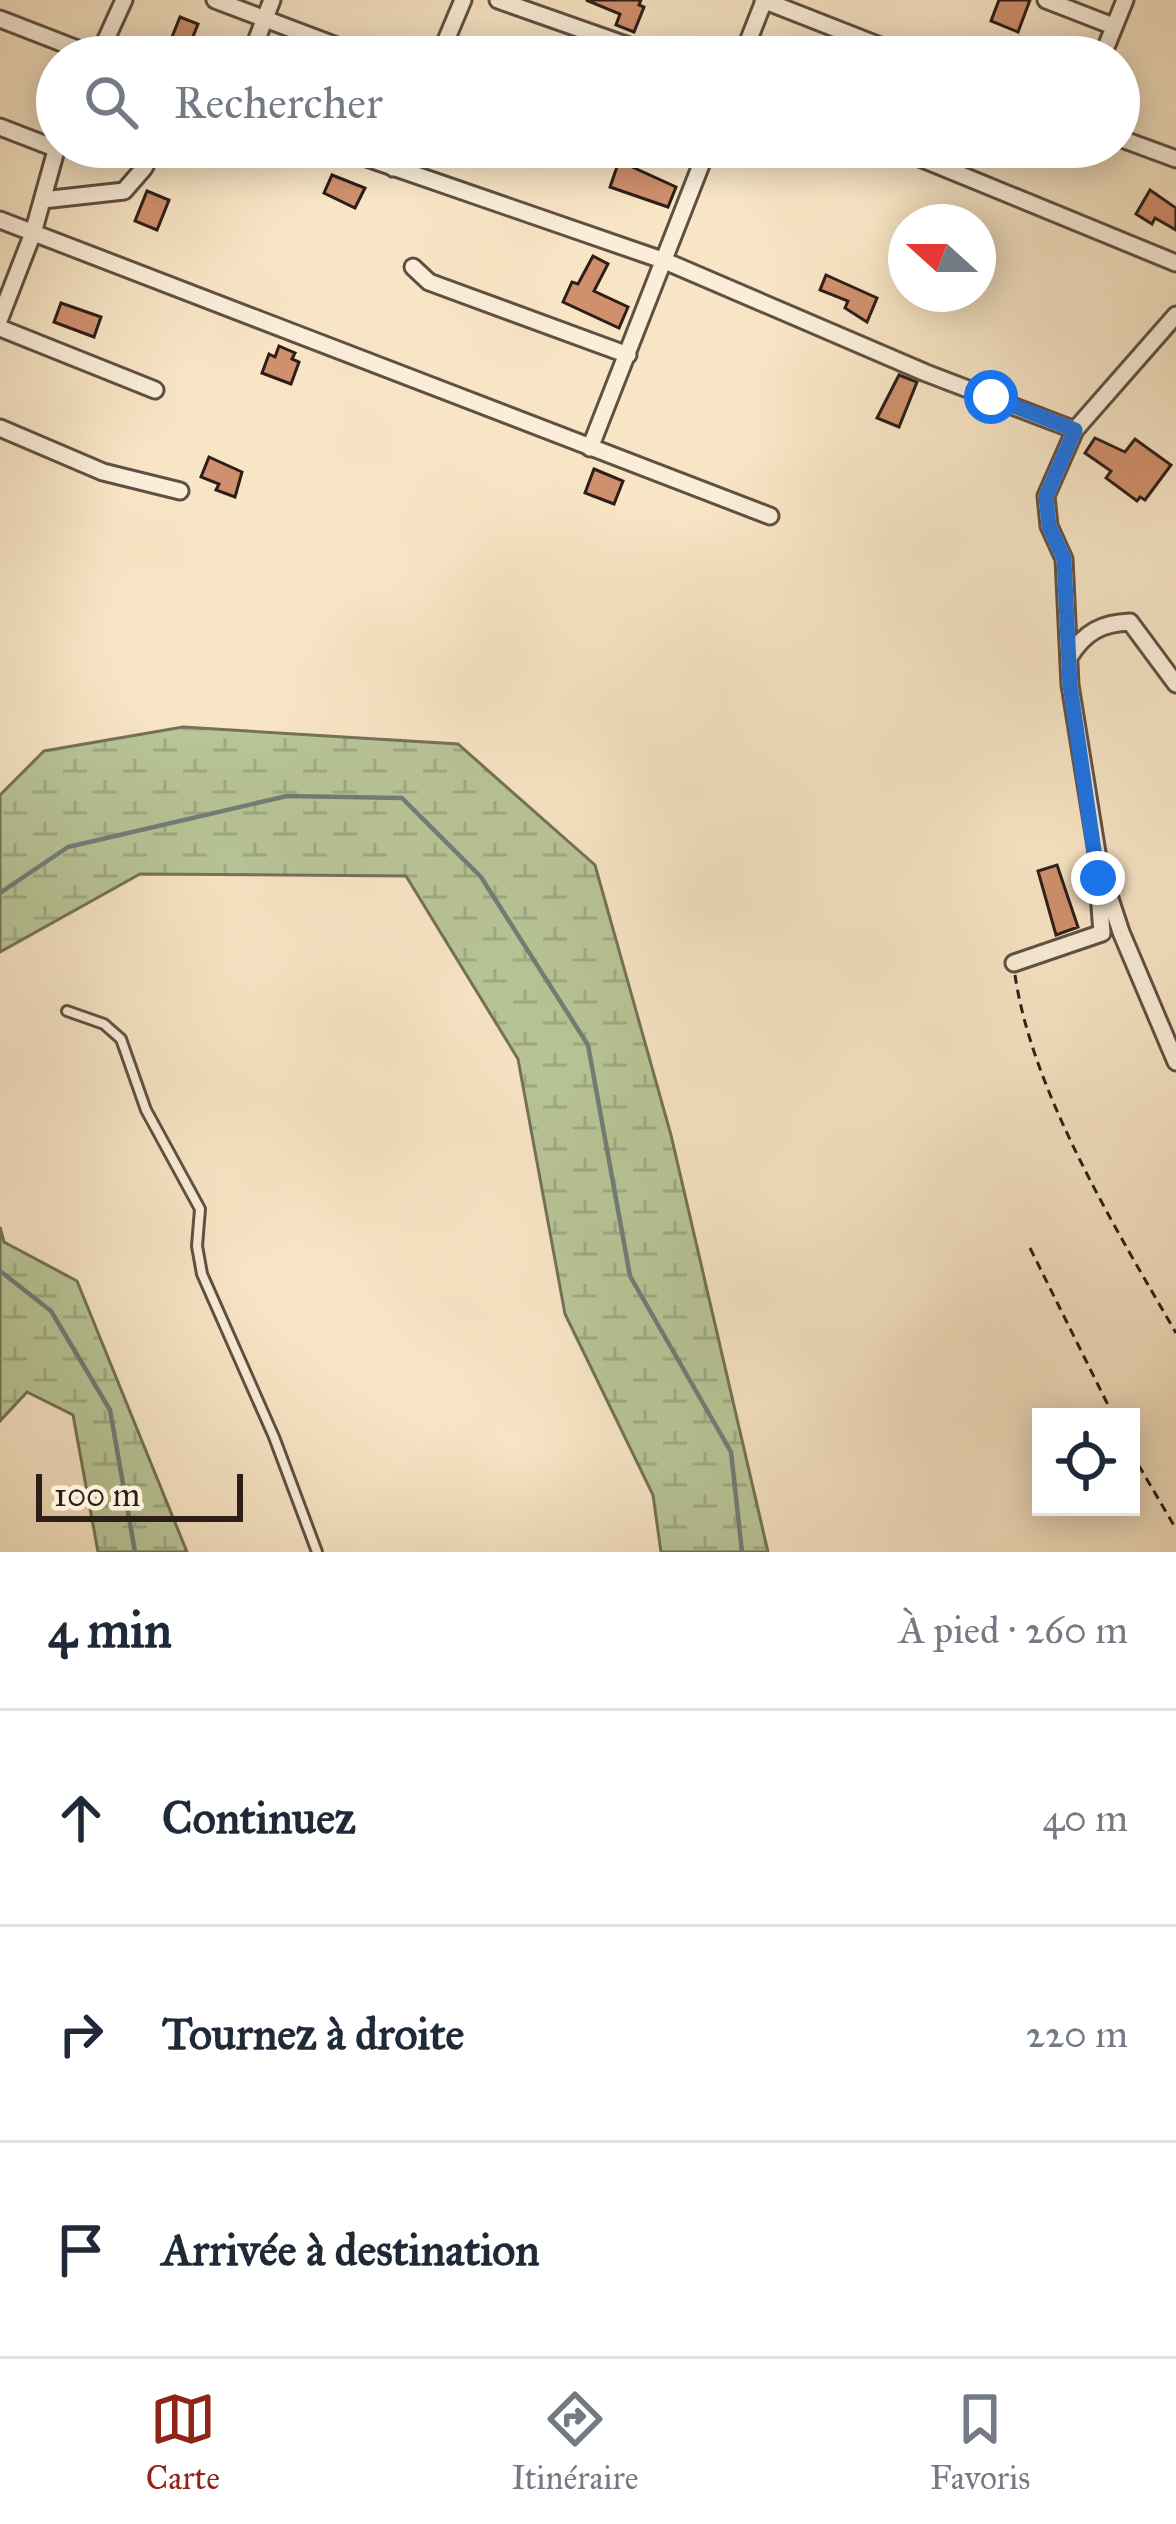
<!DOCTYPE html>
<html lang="fr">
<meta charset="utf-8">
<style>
:root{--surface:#fff;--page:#f2f2f3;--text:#1f2937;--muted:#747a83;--line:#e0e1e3;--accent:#8f2418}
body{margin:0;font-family:"IM FELL Great Primer",serif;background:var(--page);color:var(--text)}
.controls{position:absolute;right:36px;bottom:36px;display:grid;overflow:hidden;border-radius:0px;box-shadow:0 6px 30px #0003}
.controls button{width:108px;height:108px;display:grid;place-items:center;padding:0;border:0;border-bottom:3px solid var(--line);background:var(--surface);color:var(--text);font:60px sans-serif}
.compass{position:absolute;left:888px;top:204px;width:108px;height:108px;border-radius:50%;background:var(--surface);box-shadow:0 6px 30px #0003;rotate:291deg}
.scale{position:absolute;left:36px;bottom:30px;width:207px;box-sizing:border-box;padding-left:12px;border:6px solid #2e1e18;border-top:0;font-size:33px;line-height:42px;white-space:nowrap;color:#2e1e18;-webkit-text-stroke:9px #faeed9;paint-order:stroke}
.stop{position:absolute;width:36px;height:36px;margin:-27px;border:9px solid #1a73e8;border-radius:50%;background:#fff}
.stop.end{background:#1a73e8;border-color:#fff;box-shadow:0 3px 12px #0008}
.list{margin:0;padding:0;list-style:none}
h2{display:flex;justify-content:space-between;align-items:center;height:156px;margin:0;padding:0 48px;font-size:51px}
h2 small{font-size:39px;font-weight:400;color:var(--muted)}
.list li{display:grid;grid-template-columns:78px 1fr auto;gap:36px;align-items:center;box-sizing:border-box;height:216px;padding:0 48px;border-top:3px solid var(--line)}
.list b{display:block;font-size:45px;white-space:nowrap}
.list em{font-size:39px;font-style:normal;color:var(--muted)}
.icon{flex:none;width:66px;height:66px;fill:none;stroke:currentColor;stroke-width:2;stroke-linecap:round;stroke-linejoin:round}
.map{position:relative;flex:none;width:1176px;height:1552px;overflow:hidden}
.search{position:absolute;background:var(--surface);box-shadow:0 6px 30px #0003;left:36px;right:36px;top:36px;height:132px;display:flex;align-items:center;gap:30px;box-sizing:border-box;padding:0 42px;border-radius:66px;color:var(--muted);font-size:45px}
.sheet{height:804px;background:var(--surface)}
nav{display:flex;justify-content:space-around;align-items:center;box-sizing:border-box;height:168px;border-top:3px solid var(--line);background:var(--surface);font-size:33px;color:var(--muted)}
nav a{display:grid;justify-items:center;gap:6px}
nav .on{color:var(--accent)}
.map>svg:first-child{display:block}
</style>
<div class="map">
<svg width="1176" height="1552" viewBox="0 0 1176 1552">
<defs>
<pattern id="wetland-marsh" width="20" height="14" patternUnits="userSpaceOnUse" patternTransform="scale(3)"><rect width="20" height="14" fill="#b9c698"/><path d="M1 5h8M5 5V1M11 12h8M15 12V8" fill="none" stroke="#9faa82"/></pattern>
</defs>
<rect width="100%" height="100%" fill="#f8e5c5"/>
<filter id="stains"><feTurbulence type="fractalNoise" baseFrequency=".00167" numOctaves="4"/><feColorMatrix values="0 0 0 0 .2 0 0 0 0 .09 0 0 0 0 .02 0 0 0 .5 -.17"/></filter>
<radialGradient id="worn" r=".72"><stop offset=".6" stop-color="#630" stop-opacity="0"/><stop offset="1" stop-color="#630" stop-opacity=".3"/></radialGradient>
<path fill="url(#wetland-marsh)" stroke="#747258" stroke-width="3" d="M183,727L458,744L595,865L671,1135L768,1552H661L653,1495L565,1314L518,1059L406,876L140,874L0,952V795L44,751Z
M0,1227L4,1242L77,1281L187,1552H98L73,1415L27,1392L0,1421Z"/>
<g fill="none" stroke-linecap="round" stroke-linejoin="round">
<path stroke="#717e79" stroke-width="4.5" d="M0,893L68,847L287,796L402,798L481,877L588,1045L630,1276L731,1452L742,1552
M0,1271L51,1311L110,1410L135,1552"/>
</g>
<path fill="#d0906d" stroke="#2e1e18" stroke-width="3" d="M586,0H641L639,5L644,7L634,32L616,25L620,14Z
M999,0H1030L1018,32L991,21Z
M180,17L198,24L185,57H164Z
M619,161L676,187L668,207L610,187Z
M332,175L365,188L355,208L324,193Z
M1150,190L1176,208V230L1155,218L1152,224L1136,214Z
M147,191L169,200L157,230L135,221Z
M593,256L608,264L594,291L628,307L619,328L563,302L572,282L578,284Z
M826,275L877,298L867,322L845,308L848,301L820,290Z
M61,303L101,317L94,337L54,322Z
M279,346L295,353L292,359L299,362L291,384L262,373L269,354L275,357Z
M899,375L917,382L899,427L877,418Z
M1095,438L1125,452L1135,439L1171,465L1145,500L1140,497L1137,501L1106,478L1111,471L1085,453Z
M209,457L242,472L235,497L216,490L219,484L201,477Z
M594,469L623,481L614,504L585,493Z
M1057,865L1078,927L1056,935L1038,871Z"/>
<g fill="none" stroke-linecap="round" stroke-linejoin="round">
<defs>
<path id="service" d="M67,1011L104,1024L121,1039L146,1110L200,1209L197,1246L202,1274L274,1437L317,1552"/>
<path id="minor" d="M215,0L366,57
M498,0L660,57
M763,0L908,57
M1046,0L1113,26
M0,19L98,57
M98,57L124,0
M250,57L272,0
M439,57L463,0
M742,57L764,1
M1102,57L1125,0
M0,127L57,149
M1119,138L1176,159
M335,147L665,261L926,373L1075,430
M893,147L1176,263
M393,168L402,147
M43,200L124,191L144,168L155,147
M0,220L770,516
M413,267L429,282L628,355
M1176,315L1075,430L1046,496L1049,526L1064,559L1070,685L1099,865L1121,932L1176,1062
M0,318L33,233L57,147
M0,328L155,390
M0,428L103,472L180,491
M590,448L708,147
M1070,656C1085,632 1102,623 1130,622L1176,684
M1014,963L1102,933L1098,880"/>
</defs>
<use href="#service" stroke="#605043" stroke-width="14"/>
<use href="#minor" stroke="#605043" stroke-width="21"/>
<path stroke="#2e1e18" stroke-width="3" stroke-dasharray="9 6" stroke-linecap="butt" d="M1015,975C1032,1092 1117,1231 1176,1333
M1030,1248L1114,1417
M1131,1452L1176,1529"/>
<use href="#service" stroke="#faeed9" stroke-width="8"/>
<use href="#minor" stroke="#faeed9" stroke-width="15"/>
</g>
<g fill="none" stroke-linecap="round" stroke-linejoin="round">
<path stroke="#1a73e8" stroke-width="15" d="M991,397L1075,430L1046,496L1049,526L1064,559L1070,685L1098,878"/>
</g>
<rect width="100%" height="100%" filter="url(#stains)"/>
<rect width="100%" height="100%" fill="url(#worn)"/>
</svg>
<div class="controls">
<button><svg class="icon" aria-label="locate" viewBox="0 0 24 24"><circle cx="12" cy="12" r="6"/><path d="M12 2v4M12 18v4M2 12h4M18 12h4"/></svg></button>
</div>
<svg class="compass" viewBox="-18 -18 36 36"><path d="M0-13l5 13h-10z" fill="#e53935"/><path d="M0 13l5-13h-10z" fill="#747a83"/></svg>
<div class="scale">100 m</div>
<div class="stop" style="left:991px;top:397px"></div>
<div class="stop end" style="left:1098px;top:878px"></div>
<div class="search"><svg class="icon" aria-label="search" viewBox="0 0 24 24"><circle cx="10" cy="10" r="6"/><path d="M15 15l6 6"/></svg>Rechercher</div>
</div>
<section class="sheet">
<h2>4 min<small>À pied · 260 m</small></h2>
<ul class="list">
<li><svg class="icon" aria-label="ahead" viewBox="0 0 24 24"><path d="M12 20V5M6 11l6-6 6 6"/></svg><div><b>Continuez</b></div><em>40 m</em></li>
<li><svg class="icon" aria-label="right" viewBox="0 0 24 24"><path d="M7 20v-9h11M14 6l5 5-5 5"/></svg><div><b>Tournez à droite</b></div><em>220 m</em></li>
<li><svg class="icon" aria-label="arrive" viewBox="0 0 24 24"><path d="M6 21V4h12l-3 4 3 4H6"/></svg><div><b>Arrivée à destination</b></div></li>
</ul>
</section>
<nav>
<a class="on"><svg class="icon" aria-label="map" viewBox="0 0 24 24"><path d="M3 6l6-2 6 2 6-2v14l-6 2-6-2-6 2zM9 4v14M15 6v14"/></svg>Carte</a>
<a><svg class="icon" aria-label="directions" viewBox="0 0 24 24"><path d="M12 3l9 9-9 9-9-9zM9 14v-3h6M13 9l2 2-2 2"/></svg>Itinéraire</a>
<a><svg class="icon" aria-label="saved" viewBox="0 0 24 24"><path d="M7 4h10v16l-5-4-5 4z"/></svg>Favoris</a>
</nav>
